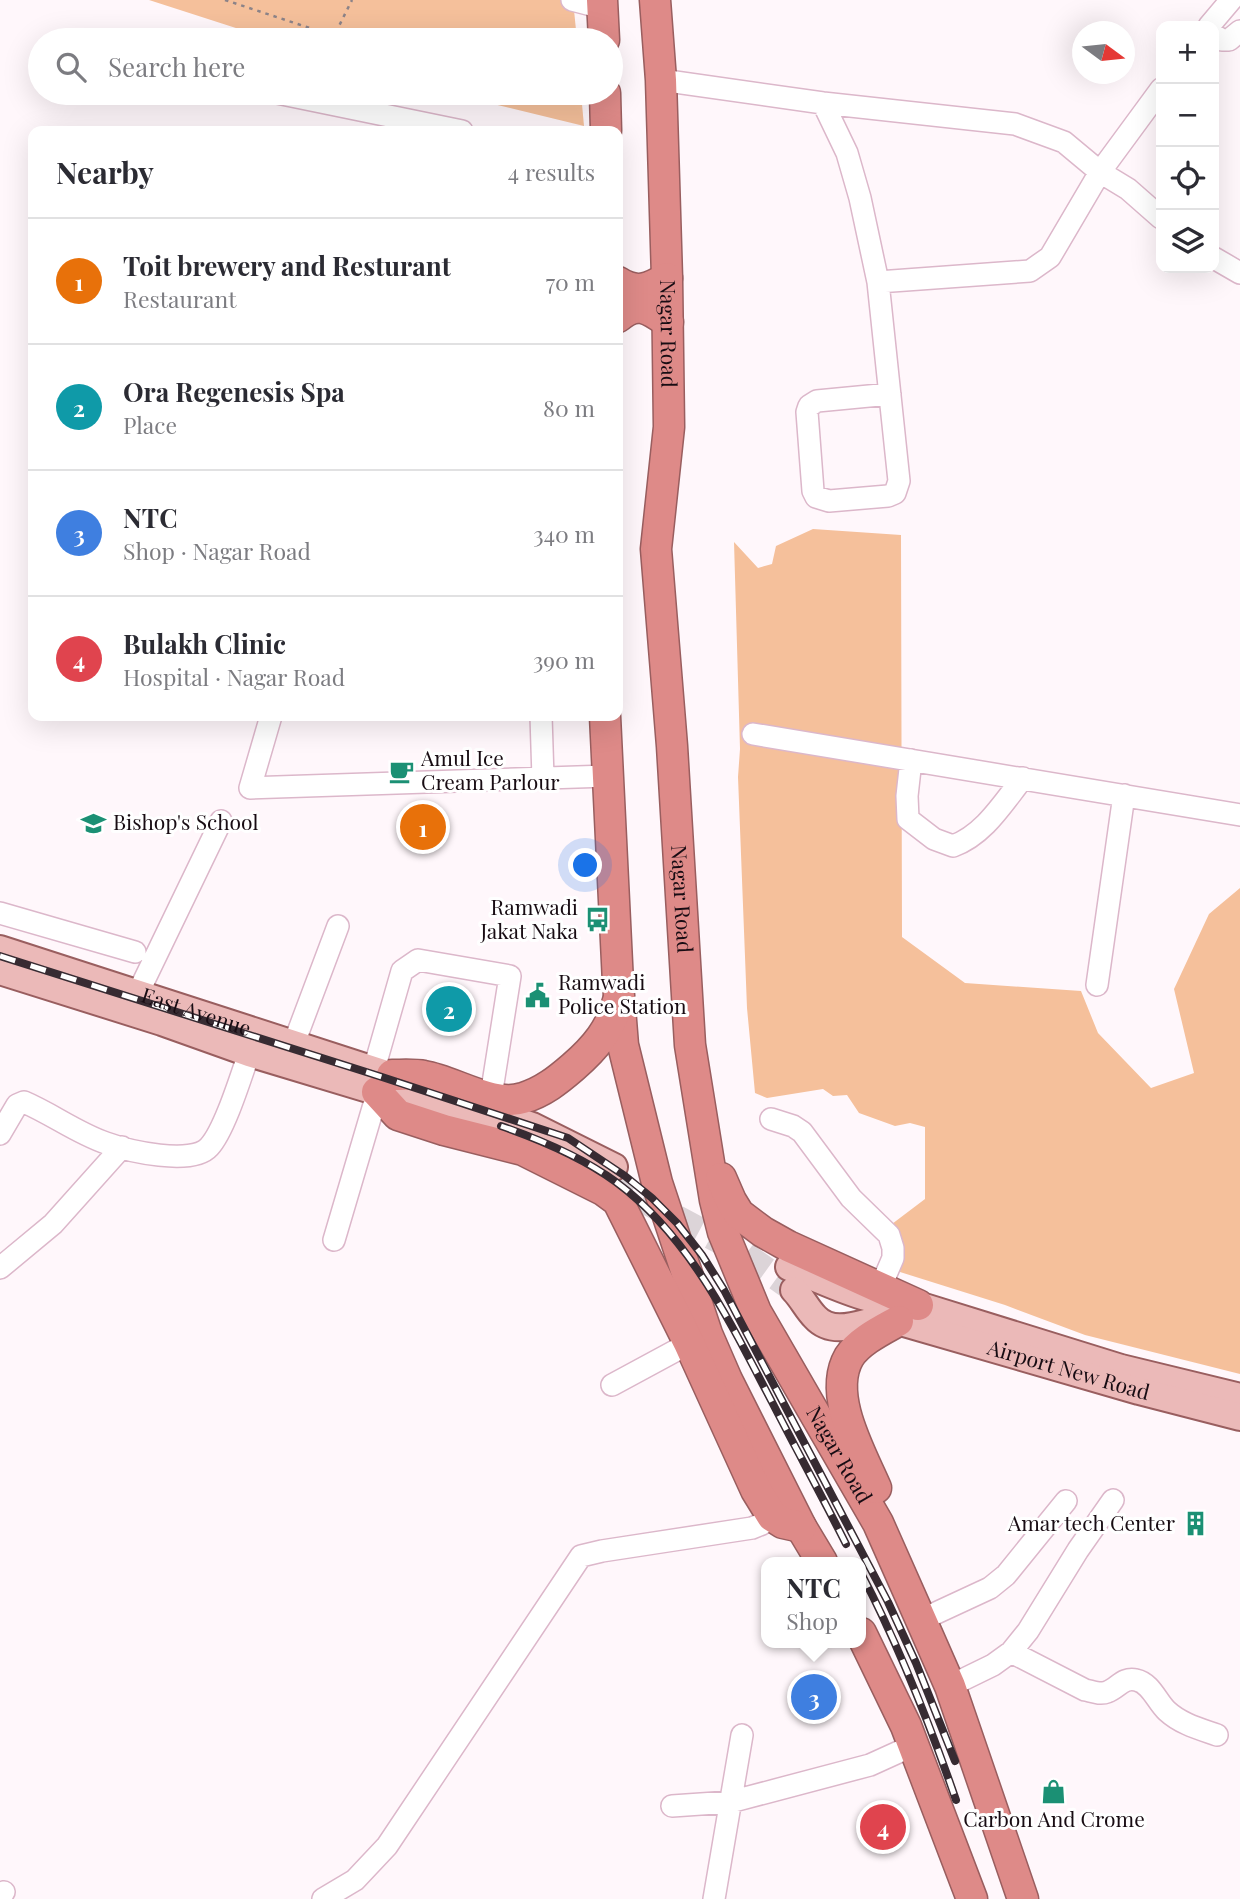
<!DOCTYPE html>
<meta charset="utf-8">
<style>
:root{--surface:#fff;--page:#f7f7f7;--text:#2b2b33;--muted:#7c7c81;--line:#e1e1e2;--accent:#1b9074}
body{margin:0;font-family:"Playfair Display",serif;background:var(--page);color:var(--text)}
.controls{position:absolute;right:21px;top:21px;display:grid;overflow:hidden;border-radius:14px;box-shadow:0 7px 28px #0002}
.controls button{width:63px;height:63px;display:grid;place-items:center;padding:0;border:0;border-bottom:2px solid var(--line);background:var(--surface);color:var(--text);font:35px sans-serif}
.compass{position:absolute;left:1072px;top:21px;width:63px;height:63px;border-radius:50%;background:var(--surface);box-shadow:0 7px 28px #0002;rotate:105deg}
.you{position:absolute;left:586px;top:866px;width:24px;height:24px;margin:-18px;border:5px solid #fff;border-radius:50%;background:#1a73e8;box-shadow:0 0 0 10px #1a73e833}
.badge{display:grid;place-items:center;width:46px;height:46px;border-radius:50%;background:var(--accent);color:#fff;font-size:23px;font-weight:700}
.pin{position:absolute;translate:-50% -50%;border:4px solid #fff;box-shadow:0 2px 7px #0006}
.popup{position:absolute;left:761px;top:1557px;width:105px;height:91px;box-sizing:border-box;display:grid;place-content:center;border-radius:14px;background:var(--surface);filter:drop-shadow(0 2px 5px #0005);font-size:23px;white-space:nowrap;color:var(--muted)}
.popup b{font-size:26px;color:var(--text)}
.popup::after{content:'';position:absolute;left:50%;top:100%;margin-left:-14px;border:14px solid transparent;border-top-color:var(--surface)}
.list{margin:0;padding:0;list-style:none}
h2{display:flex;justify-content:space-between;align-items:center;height:91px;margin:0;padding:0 28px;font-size:30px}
h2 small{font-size:23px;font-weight:400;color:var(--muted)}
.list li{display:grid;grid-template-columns:46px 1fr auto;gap:21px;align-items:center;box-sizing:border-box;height:126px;padding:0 28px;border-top:2px solid var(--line)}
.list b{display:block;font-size:26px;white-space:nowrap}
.list p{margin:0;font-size:23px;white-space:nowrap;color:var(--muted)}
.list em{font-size:23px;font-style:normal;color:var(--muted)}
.icon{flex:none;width:38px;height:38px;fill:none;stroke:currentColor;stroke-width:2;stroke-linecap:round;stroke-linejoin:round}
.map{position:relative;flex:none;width:1240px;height:1899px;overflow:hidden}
.search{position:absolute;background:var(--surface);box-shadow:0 7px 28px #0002;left:28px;top:28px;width:595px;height:77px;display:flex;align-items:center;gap:18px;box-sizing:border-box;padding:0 24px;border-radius:38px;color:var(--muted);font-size:26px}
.panel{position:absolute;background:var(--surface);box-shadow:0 7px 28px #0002;left:28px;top:126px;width:595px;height:595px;border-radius:14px}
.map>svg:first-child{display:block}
</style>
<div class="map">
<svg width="1240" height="1899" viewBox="0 0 1240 1899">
<rect width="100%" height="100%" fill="#fff7fb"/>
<path fill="#f5c09b" d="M149,0H573L577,40H273Z
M448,93H581L584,126Z
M813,529L901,535L902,937L965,983L1081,991L1098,1033L1151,1088L1194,1073L1174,989L1209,914L1240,888V1374L1085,1335L1005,1305L900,1272L888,1227L925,1199V1127L910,1123L895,1126L859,1113L847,1095L833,1096L823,1089L767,1098L755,1093L747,1008L738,777L740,749L734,542L758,568L772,564L776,546Z"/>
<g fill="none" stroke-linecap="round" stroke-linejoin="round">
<path stroke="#dcd4d8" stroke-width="26" stroke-dasharray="26 13" stroke-linecap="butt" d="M608,1181L744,1254L794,1290"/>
<defs>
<path id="minor" d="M572,0L603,8
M1209,26L1231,0
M1214,35L1222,40H1229L1240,31
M661,80L823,103L1015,124L1064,142L1100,172L1128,189L1161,218
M277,93L462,131
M823,103L847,153L860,198L878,282
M1214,258L1240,273
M890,394L817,401L809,406L807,412L813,491L816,497L829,501L888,496L895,493L899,481L878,282L1030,271L1050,257L1100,172L1161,89
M271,716L250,788L608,776
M541,716L543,778
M753,734L1240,815
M911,760L907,796L908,819L934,839L953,846C984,835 1003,803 1023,778
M0,913L135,952
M1097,985L1124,795
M138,993L221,821
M294,1043L338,926
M374,1069L402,971L418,960L510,976L491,1096
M771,1119L793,1126L802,1132L851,1198L889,1235L893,1248V1258L881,1286
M0,1134L17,1105L24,1102C52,1114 77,1133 106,1143C128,1151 192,1166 209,1147C226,1129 244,1066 254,1039
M334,1240L381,1081
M0,1268L53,1224L122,1147
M612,1385L699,1338
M921,1620L990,1588L1006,1575L1066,1501
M1011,1652L1085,1690C1091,1691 1100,1695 1107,1692C1118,1688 1123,1677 1136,1680C1151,1683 1157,1702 1167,1711C1181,1724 1200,1729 1217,1735
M950,1686L993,1665L1011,1652L1028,1631L1078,1550L1113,1500
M672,1806L730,1802L870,1765L914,1745
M0,1897L4,1892
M323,1899L355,1880L387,1846L581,1556L602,1551L752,1528L762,1524L772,1516
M714,1899L742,1735"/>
<g id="major">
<path id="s1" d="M0,949L411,1082"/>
<path d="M0,971L162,1022L249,1053L408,1101L485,1127"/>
<path d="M464,1102L532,1126L614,1167"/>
<path d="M789,1267C831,1284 873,1306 918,1305L1121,1368L1240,1397"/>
<path id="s2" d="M794,1290C802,1298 807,1309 815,1317C834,1338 864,1321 887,1318L1139,1391L1240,1417"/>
</g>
<g id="highway">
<path d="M602,0L604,40"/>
<path id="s3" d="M655,0L661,80L667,278L669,427L656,549L672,746L690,1045L715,1200L723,1232L756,1312L878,1523L921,1620L950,1686L1023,1899"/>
<path d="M605,93L606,131"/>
<path d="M618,282C637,294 648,289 667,278"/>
<path d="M618,317C638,300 649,309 668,322"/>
<path d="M605,716L618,983L623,1045L657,1183L707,1334L727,1380L801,1527L822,1562"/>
<path d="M392,1075C402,1075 414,1074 424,1076C454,1081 493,1108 523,1098C543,1092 558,1080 573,1067C595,1048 611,1029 618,1001"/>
<path d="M377,1092L398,1115L444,1130L523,1150L603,1190L618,1201L689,1343L756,1490L772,1516L783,1523L801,1527"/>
<path d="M721,1178L731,1201L739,1214L763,1232L788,1246L918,1305"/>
<path d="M876,1488C861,1453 827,1395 849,1357C859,1341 882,1330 898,1321"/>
<path d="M861,1633L906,1726L972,1899"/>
</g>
</defs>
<use href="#minor" stroke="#dcb7ca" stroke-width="24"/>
<use href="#major" stroke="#995e5f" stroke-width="30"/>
<use href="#highway" stroke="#995e5f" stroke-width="33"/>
<path stroke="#8c8388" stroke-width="2.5" stroke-dasharray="3.5 5" stroke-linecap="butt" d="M225,0L334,36L352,0"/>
<use href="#minor" stroke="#fff" stroke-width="21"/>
<use href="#major" stroke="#ebb9b8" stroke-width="26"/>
<use href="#highway" stroke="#de8a88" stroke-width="30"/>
<defs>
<path id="rail" d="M0,956L382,1077L568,1138L625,1176L652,1198L677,1223L702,1255L724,1290L888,1602L916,1663L955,1761
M501,1126C541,1140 582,1157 616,1182C690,1237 730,1322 772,1402C796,1449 822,1496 846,1544
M861,1573C899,1646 929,1722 956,1800"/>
</defs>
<use href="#rail" stroke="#372b32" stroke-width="8"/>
<use href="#rail" stroke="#fff" stroke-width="5" stroke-dasharray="16" stroke-linecap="butt"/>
</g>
<defs>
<symbol id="cafe-bare" viewBox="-9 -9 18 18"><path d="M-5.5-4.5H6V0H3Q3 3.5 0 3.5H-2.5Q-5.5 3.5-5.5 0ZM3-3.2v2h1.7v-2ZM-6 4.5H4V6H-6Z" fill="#1b9074" stroke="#fff" stroke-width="2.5" paint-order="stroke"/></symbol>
<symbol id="school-bare" viewBox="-9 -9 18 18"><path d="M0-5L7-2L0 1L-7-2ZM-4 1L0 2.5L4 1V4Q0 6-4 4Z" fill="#1b9074" stroke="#fff" stroke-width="2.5" paint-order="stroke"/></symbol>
<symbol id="bus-bare" viewBox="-9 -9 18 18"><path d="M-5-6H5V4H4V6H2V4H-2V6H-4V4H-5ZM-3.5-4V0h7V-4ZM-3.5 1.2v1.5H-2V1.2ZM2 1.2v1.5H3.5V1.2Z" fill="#1b9074" stroke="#fff" stroke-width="2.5" paint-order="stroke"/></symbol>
<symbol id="civic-bare" viewBox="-9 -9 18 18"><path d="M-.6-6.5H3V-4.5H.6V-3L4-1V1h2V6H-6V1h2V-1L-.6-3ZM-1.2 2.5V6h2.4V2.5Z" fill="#1b9074" stroke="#fff" stroke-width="2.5" paint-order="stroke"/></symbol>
<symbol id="building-bare" viewBox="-9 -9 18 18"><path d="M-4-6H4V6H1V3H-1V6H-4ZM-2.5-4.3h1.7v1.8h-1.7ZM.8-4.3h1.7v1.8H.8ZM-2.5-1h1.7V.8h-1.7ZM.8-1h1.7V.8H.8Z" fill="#1b9074" stroke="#fff" stroke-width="2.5" paint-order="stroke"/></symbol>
<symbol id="shop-bare" viewBox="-9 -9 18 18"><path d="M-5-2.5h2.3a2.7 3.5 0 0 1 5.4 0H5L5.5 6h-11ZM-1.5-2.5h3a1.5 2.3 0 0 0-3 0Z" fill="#1b9074" stroke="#fff" stroke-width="2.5" paint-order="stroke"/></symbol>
</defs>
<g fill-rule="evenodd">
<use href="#cafe-bare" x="384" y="754" width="35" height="35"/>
<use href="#school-bare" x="76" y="806" width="35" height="35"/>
<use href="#bus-bare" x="580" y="902" width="35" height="35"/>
<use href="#civic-bare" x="520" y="978" width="35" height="35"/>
<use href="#building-bare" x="1178" y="1506" width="35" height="35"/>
<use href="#shop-bare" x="1036" y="1774" width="35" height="35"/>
</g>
<g text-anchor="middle" stroke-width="6" stroke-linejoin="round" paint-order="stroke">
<g font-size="21" fill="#180c13" stroke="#fff">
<text dy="7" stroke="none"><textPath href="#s3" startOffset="334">Nagar Road</textPath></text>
<text dy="7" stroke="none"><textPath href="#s3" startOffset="901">Nagar Road</textPath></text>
<text dy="7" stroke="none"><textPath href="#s1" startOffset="206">East Avenue</textPath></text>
<text dy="7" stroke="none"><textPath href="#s2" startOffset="299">Airport New Road</textPath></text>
<text dy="7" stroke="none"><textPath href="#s3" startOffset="1489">Nagar Road</textPath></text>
</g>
<g font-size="21" fill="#180c13" stroke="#fff" text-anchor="start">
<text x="421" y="766">Amul Ice<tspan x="421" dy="24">Cream Parlour</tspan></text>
<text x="113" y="830">Bishop's School</text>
<text x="578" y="915" text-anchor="end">Ramwadi<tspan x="578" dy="24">Jakat Naka</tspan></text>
<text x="558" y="990">Ramwadi<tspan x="558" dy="24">Police Station</tspan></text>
<text x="1175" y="1531" text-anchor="end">Amar tech Center</text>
<text x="1054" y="1827" text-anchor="middle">Carbon And Crome</text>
</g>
</g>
</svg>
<div class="controls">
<button>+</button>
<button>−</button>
<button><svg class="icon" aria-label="locate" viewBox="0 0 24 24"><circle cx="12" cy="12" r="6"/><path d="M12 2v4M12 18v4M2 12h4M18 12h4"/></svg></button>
<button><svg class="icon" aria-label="layers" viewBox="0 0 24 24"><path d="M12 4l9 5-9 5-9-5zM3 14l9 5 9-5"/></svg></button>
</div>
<svg class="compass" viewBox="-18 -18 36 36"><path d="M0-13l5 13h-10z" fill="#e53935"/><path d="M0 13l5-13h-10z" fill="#7c7c81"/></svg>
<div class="you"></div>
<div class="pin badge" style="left:423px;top:827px;background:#e8710a">1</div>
<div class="pin badge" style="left:449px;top:1009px;background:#0f9aa8">2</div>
<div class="pin badge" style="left:814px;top:1697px;background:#3f7fe0">3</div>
<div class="popup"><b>NTC</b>Shop</div>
<div class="pin badge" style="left:883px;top:1827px;background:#e0444e">4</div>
<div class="search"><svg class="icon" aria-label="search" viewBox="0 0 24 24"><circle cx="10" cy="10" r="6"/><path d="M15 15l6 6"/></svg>Search here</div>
<section class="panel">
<h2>Nearby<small>4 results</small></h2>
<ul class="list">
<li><span class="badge" style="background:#e8710a">1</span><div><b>Toit brewery and Resturant</b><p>Restaurant</p></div><em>70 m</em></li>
<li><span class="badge" style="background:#0f9aa8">2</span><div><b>Ora Regenesis Spa</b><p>Place</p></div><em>80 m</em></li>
<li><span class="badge" style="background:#3f7fe0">3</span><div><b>NTC</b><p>Shop · Nagar Road</p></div><em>340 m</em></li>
<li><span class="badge" style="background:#e0444e">4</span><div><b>Bulakh Clinic</b><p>Hospital · Nagar Road</p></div><em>390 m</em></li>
</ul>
</section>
</div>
